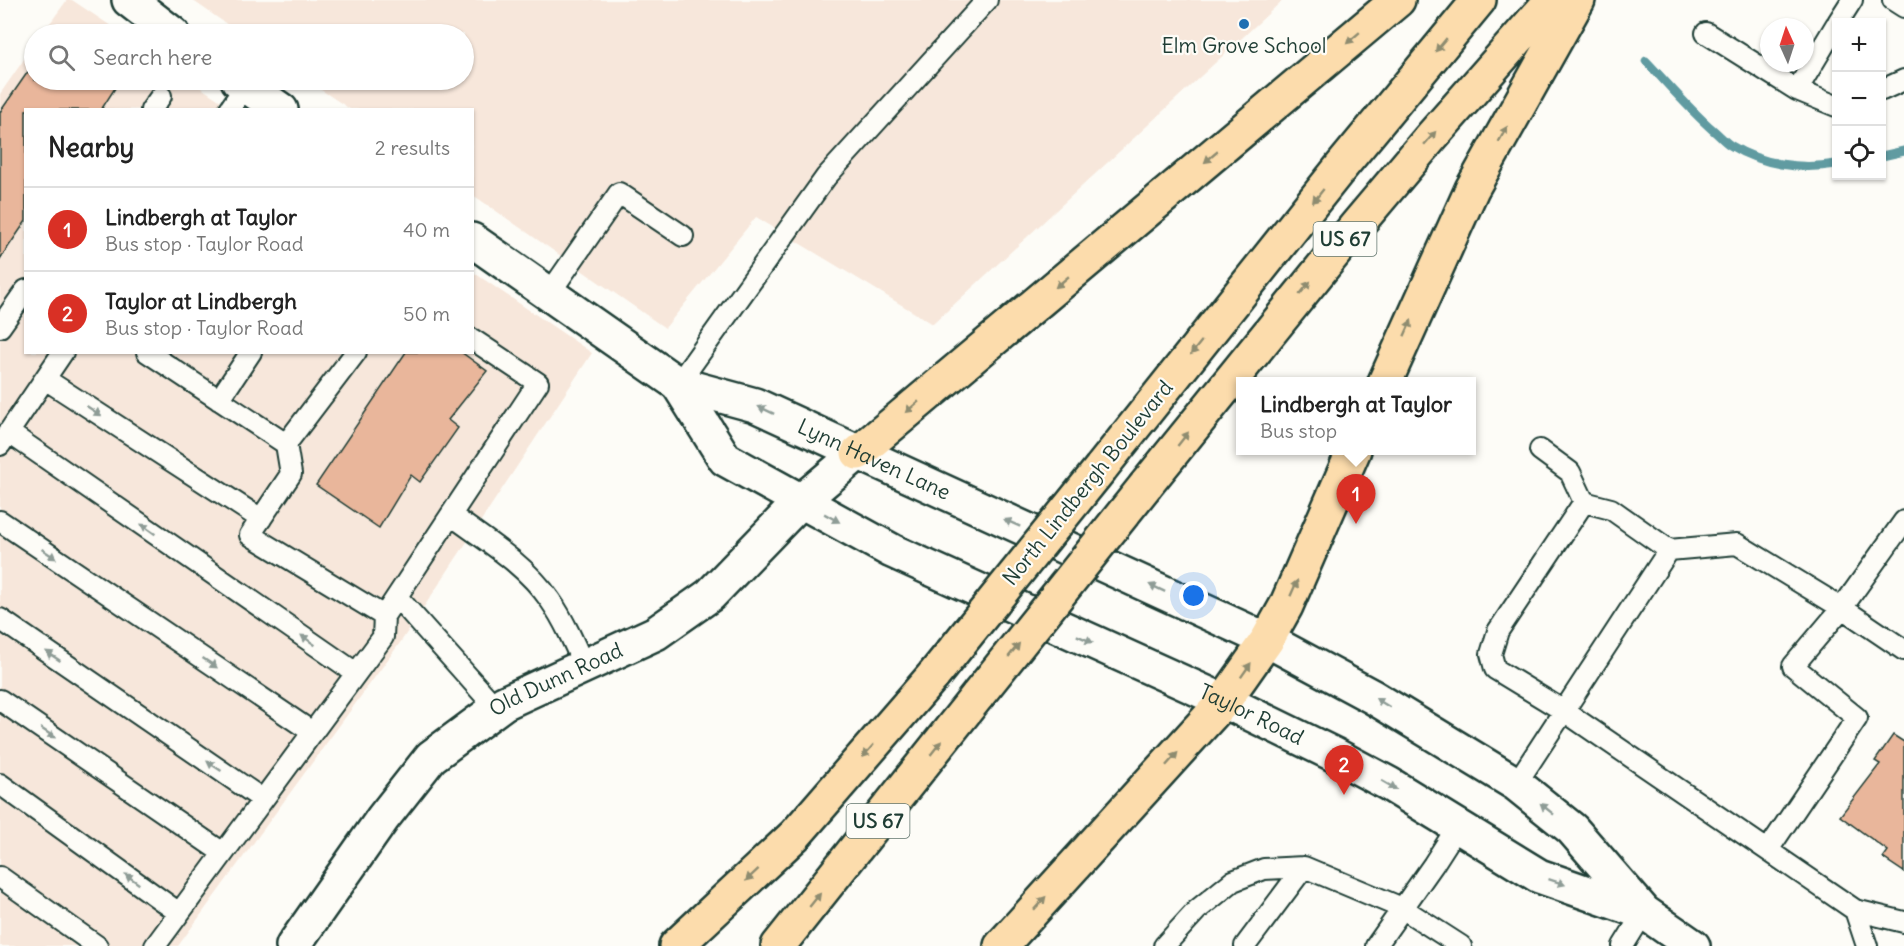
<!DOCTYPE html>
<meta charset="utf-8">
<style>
:root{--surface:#fff;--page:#f6f6f6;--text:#222;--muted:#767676;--line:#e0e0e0;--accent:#d93025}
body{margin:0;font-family:Delius,sans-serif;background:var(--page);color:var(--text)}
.controls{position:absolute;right:18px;top:18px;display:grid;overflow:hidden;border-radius:0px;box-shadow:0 2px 4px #0004}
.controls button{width:54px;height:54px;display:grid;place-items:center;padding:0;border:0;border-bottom:2px solid var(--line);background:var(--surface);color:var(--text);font:30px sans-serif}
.compass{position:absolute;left:1760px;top:18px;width:54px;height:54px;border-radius:50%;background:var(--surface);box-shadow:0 2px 4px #0004;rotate:357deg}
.you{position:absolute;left:1194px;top:596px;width:21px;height:21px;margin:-15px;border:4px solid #fff;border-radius:50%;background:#1a73e8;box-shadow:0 0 0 9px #1a73e833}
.badge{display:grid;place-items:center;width:39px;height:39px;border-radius:50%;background:var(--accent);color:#fff;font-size:20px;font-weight:700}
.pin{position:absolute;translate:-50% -50px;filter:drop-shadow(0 2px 3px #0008)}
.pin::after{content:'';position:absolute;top:32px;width:21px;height:18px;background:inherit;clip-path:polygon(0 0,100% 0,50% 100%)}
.popup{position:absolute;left:1236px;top:377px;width:240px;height:78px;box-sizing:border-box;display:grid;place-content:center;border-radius:0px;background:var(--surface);filter:drop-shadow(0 2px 4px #0005);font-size:20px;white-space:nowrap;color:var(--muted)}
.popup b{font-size:22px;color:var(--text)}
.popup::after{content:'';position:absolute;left:50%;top:100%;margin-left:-12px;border:12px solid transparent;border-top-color:var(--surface)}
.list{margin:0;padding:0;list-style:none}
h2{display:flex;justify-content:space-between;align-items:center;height:78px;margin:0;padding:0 24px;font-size:26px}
h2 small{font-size:20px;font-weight:400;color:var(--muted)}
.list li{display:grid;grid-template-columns:39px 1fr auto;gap:18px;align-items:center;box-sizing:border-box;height:84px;padding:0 24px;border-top:2px solid var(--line)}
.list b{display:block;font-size:22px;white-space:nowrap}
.list p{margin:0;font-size:20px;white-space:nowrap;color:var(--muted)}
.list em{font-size:20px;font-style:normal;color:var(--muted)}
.icon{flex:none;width:33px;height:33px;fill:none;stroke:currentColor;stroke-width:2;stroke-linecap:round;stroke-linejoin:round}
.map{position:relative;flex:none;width:1904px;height:946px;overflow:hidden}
.search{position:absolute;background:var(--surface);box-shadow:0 2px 4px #0004;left:24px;top:24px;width:450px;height:66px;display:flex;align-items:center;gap:15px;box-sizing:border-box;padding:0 21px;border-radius:33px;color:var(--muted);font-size:22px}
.panel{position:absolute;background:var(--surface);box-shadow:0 2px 4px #0004;left:24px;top:108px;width:450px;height:246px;border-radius:0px}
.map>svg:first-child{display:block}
</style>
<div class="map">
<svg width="1904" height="946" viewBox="0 0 1904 946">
<rect width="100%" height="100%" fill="#fdfcf7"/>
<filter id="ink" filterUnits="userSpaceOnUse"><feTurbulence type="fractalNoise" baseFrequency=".0167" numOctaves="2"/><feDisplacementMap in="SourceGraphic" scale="12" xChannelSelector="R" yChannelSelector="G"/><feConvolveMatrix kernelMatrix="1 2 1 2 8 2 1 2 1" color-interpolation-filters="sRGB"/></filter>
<g filter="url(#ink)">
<path fill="#f7e7db" d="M67,0H72L123,34H42Z
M192,0H1283L933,324L756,217L665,328L473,195L472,110L350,109L306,80H464V34H241Z
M34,45V80H189L233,109L26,110V352H472L473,272L592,353L402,640L178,946H0V94Z"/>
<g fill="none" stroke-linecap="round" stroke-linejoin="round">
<path stroke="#609ba1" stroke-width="9" d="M1646,61C1668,84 1689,109 1713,130C1719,135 1724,141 1730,145C1762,165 1801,170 1836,164
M1882,156L1904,151"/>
</g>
<path fill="#e9b69b" stroke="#1f3d34" stroke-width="1.5" d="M34,63V80H109L117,85L101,110H26V221L0,259V112Z
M406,352H461L487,371L448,420L458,428L420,482L411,475L379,528L316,485Z
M1893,735L1904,742V872L1883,858L1888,851L1840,816L1880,764L1875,761Z"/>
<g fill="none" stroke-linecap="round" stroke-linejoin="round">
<defs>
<path id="lane" d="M1893,0L1904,7
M1838,22L1852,0
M1706,33L1797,90L1836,25
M1797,90L1836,106
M1882,90L1904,80
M151,110L161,96
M229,110L246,85
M549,294L619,193L683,236
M0,327L26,290
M147,352L286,444
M356,352L286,444L291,474L250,535L384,616L538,383L472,339
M45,379L261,519
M678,384L826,177L987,0
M219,400L251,352
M8,432L356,673
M0,445L63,352
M1540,450L1570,472L1584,502
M451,515C485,540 525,564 550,600C564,620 574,643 584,666
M0,521L312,732
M1669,550L1611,509L1584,502L1498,631L1491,654L1495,669L1564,711L1855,910L1867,946
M397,597L496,708
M0,619L262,799
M0,700L223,853
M0,784L179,913
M1516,784L1669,550L1737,544L1842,608L1904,521
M1768,850L1857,718L1793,666L1842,608L1904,650
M0,877L97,946
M1855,910L1904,922
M155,946L383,637L384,616
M1164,946L1197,910L1233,881L1264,869L1304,867L1402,908L1461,946
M1245,946L1304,867
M1376,946L1433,865L1458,826
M1623,946L1644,912"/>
<g id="secondary">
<path d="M129,0L173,34"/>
<path d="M238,80L281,110"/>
<path id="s1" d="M472,240L678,384L755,405L1267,640L1373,697L1516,784L1572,829L1644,912L1693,946"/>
<path id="s2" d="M678,384L725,459L801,501L892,551L1224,701L1333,754L1389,784L1539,876L1642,912"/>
<path id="s3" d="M293,946L383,818L431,757L504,703L656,633L710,595L801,501L858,453"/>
</g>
<path id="primary" d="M1385,382L1472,189L1578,0
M858,453L1398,0
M1101,468L1341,167L1479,0
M1146,485L1356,226L1432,136L1552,0
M676,946L795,835L934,675
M778,946L978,695
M1001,946L1224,701L1267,640L1286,606L1354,450"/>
</defs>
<use href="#lane" stroke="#1f3d34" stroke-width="24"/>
<use href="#secondary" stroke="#1f3d34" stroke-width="38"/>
<use href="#primary" stroke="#1f3d34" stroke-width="38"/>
<use href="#lane" stroke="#fdfcf7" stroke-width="20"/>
<use href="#secondary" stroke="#fdfcf7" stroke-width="33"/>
<use href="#primary" stroke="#fcdcac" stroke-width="33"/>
<defs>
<path id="primary-bridge" d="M934,675L1101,468
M978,695L1146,485"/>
</defs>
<use href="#primary-bridge" stroke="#1f3d34" stroke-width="38" stroke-linecap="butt"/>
<use href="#primary-bridge" stroke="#fcdcac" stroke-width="33"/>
</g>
<defs><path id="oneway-solid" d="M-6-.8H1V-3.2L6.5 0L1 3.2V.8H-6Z" transform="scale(1.5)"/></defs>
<g fill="#8e8c70">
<use href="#oneway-solid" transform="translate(1353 38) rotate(139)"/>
<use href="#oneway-solid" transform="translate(1441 45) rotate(130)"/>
<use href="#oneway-solid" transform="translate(1503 134) rotate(-61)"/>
<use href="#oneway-solid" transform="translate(1430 138) rotate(-49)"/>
<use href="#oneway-solid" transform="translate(1211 157) rotate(140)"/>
<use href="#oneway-solid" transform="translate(1318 196) rotate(129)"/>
<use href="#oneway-solid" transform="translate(1062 282) rotate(140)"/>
<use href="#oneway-solid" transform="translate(1305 288) rotate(-51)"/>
<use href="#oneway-solid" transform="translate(1408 328) rotate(-66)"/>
<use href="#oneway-solid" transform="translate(1196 348) rotate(129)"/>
<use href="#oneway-solid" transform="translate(912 407) rotate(140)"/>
<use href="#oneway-solid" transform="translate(1183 439) rotate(-52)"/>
<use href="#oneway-solid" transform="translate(1294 588) rotate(-66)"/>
<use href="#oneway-solid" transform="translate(1014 650) rotate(-51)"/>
<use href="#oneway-solid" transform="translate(1246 670) rotate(-55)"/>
<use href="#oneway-solid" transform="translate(936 748) rotate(-52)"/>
<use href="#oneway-solid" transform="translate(868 751) rotate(131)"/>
<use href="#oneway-solid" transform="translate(1172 759) rotate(-48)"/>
<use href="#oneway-solid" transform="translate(752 875) rotate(137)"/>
<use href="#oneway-solid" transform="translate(815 900) rotate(-51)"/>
<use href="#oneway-solid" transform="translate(1040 903) rotate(-48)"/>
</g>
<g fill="#8e9c96">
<use href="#oneway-solid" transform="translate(766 410) rotate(-155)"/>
<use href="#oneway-solid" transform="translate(94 411) rotate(33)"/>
<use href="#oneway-solid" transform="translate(832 518) rotate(29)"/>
<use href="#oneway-solid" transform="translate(1012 523) rotate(-156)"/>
<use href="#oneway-solid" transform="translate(148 529) rotate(-145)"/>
<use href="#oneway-solid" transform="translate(49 554) rotate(34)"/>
<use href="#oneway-solid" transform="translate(1157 588) rotate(-155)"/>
<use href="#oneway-solid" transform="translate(1085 639) rotate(24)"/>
<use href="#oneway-solid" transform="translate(308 640) rotate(-145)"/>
<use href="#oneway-solid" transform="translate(53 656) rotate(-146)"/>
<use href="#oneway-solid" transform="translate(210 663) rotate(34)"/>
<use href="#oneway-solid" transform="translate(1383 703) rotate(-148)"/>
<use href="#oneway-solid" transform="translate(48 733) rotate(34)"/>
<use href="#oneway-solid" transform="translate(214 766) rotate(-146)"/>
<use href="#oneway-solid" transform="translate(1389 785) rotate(30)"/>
<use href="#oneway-solid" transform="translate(1547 809) rotate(-141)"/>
<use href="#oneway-solid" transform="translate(132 879) rotate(-144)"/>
<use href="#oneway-solid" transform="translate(1557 882) rotate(19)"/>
</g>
</g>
<circle fill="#1f6fb2" stroke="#fdfcf7" stroke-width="2" cx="1244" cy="24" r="6"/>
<g text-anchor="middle" stroke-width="4.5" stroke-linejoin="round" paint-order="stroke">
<g fill="#fdfcf7" stroke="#62766e" stroke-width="1.5">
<rect x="1313.5" y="222" width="63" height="34" rx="4.5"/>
<rect x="846.5" y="804" width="63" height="34" rx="4.5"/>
</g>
<g font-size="20" font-weight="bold" fill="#1f3d34">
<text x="1345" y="246">US 67</text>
<text x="878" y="828">US 67</text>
</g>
<g font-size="21" fill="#1f3d34" stroke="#fdfcf7">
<text x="1244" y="53">Elm Grove School</text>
</g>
<g font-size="21" fill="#1f3d34" stroke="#fdfcf7">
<text dy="7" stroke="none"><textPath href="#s1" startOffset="462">Lynn Haven Lane</textPath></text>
<text transform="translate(1088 483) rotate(-51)" y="7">North Lindbergh Boulevard</text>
<text dy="7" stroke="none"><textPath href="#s3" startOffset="382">Old Dunn Road</textPath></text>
<text dy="7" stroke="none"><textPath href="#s2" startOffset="674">Taylor Road</textPath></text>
</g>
</g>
</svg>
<div class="controls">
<button>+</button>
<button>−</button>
<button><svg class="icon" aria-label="locate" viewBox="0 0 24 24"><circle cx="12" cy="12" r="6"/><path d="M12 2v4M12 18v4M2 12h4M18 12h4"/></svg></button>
</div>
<svg class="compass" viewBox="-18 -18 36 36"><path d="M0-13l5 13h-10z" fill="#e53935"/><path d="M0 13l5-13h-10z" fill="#767676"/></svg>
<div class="you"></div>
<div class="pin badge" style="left:1356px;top:524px">1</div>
<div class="popup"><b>Lindbergh at Taylor</b>Bus stop</div>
<div class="pin badge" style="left:1344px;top:795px">2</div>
<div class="search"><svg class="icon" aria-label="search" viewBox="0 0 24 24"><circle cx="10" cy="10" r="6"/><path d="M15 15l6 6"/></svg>Search here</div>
<section class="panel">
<h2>Nearby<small>2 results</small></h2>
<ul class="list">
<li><span class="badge">1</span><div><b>Lindbergh at Taylor</b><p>Bus stop · Taylor Road</p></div><em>40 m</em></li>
<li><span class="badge">2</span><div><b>Taylor at Lindbergh</b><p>Bus stop · Taylor Road</p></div><em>50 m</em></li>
</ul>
</section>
</div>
